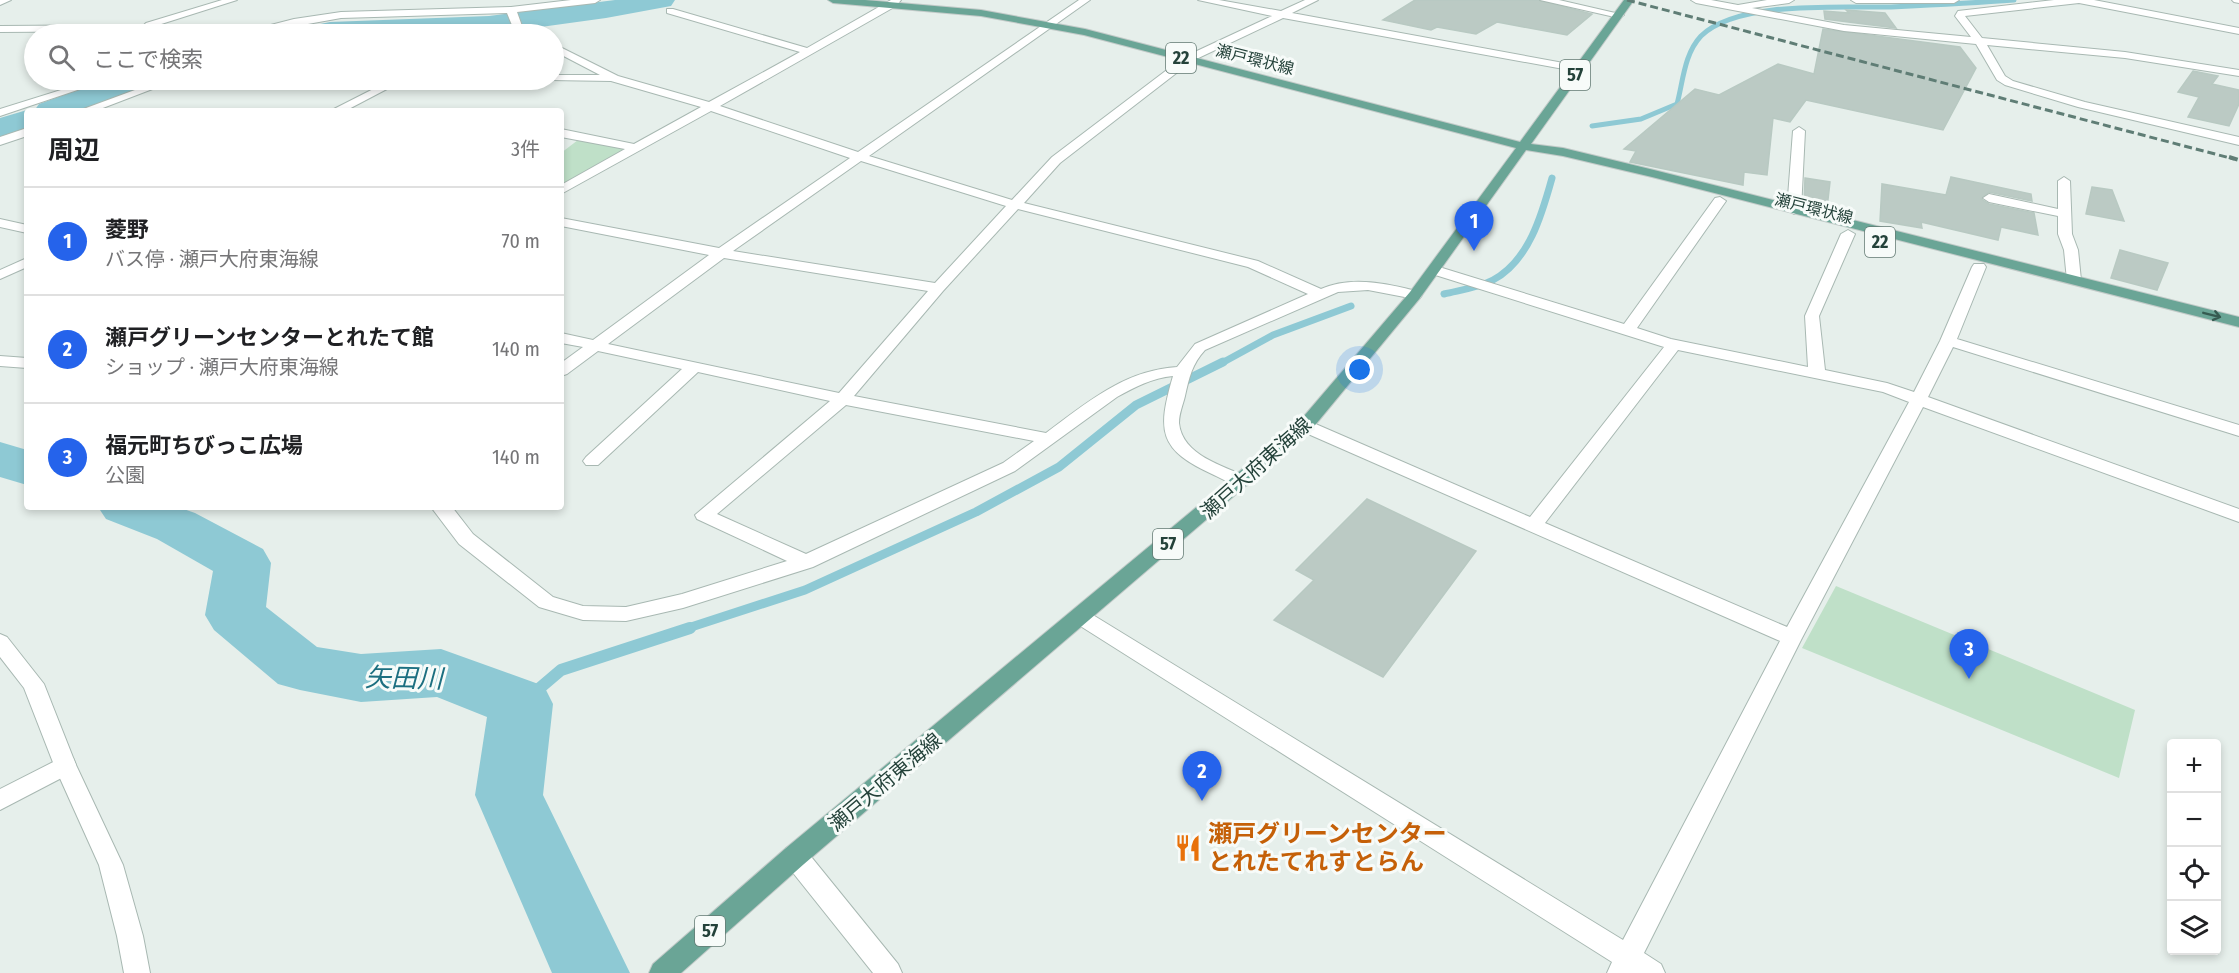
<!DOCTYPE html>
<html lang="ja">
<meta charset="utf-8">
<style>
:root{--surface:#fff;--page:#f2f2f2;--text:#202124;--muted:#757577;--line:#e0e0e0;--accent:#2563eb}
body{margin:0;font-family:"Fira Sans Condensed","Noto Sans JP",sans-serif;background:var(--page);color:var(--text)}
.controls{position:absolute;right:18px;bottom:18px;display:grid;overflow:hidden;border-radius:6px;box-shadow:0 3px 9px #0003}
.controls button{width:54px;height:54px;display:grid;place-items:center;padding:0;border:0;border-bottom:2px solid var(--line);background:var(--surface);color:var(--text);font:30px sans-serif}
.you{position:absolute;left:1360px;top:370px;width:21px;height:21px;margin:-15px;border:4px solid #fff;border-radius:50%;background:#1a73e8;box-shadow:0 0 0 9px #1a73e833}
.badge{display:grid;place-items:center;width:39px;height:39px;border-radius:50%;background:var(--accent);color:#fff;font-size:20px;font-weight:700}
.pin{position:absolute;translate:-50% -50px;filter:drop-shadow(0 2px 3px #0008)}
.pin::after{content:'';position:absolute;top:32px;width:21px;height:18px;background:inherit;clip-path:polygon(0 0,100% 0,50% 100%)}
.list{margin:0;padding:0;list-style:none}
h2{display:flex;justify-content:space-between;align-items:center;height:78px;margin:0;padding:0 24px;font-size:26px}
h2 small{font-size:20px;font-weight:400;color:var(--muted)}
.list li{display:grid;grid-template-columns:39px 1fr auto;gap:18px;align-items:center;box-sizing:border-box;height:108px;padding:0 24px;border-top:2px solid var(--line)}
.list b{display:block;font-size:22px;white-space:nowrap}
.list p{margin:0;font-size:20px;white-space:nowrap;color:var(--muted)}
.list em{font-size:20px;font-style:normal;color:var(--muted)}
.icon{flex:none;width:33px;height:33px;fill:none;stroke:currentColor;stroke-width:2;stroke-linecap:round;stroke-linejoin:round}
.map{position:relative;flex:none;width:2239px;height:973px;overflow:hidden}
.search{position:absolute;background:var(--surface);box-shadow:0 3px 9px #0003;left:24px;top:24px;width:540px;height:66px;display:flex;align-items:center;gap:15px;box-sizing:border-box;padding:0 21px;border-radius:33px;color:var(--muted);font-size:22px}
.panel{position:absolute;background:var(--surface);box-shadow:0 3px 9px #0003;left:24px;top:108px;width:540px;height:402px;border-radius:6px}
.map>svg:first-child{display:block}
</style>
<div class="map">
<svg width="2239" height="973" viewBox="0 0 2239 973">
<rect width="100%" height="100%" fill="#e6efeb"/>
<path fill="#bfe0c8" d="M578,140L626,149L566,183L561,182V153Z
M1836,586L2135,710L2119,778L1802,648Z"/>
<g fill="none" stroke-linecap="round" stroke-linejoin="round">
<path stroke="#8ec9d4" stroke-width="5" d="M1592,126L1641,119L1677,104C1683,82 1684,54 1701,36C1738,0 1841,8 1891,7C1932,5 1973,3 2014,0"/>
<path stroke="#8ec9d4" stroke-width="7" d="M1444,294C1460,290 1478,288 1493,280C1529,261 1542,214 1552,178
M1220,364L1273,335L1351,306"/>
<path stroke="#8ec9d4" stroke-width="9" d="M685,629L805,590L976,512L1059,467L1136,405L1223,362"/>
<path stroke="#8ec9d4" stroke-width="12" d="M521,704L561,670L690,628"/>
<path fill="#8ec9d4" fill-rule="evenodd" d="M615,0H675L671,6L606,18L489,34H296L301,28L330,22L489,16Z
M105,80H149L144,87L81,111H34L39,104Z
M27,110L31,111H27V132L0,140V118Z
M0,442L27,450V485L0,477Z
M98,507H178L195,513L263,549L271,563L266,607L317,647L361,654L441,649L544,686L553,704L543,795L630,973H552L475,795L487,717L437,697L361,702L300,690L278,684L214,630L205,615L213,571L157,539L106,519Z"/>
</g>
<path fill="#bbcac4" stroke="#b8c9c2" stroke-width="1.5" d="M1415,0H1538L1592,14L1567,35L1497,22L1476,34L1437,27L1431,30L1383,20Z
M1846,10L1885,13L1896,28L1825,19L1824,11L1849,13Z
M1823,29L1960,47L1976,68L1943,130L1806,100L1790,122L1773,118L1767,175L1744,172L1743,185L1630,162L1636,151L1624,149L1695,89L1719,95L1778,64L1814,74Z
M2193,71L2218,76L2212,84L2239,90V104L2229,126L2188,117L2199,97L2178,92Z
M1951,177L2031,194L2032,201L1989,192L1981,199L1989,204L2034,213L2038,235L2001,227L1998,240L1921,222L1922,228L1880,221L1882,184L1946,195Z
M1805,178L1830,182L1827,208L1804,204Z
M2092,187L2112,190L2124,221L2086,214Z
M2120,250L2168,263L2157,290L2111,278Z
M1367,499L1476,551L1383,677L1274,620L1314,580L1296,570Z"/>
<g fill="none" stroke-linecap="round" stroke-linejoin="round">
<defs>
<path id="minor" d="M0,0H11L0,5Z
M222,0H237L155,26L199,31L204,34L141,31L0,32V26L144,25L146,23Z
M571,0H600L595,3L517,12L522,26L536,34H524L514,30L507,13L341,18L252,34H236L294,19L341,12L511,7Z
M891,0H901L896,6L720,106L858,152L1079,0H1090L869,156L1012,200L1052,157L1184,57L1272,16L1198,0H1219L1281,11L1305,0H1318L1292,13L1580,66L1585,69L1580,72L1283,18L1192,61L1060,163L1024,203L1258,261L1321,289C1352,275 1389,284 1420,292L1422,295L1420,298L1415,299L1368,290L1338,292L1205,350C1192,364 1189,378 1185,396C1183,405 1179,413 1179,423C1182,455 1223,466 1248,477L1251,481L1248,485C1236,488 1225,480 1214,475C1158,450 1157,431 1173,376C1152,378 1135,387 1117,397L1015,471L813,567L683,608L626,621L583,620L539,607L459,544L431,507H452L473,534L553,597L583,606L626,607L682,594L787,561L697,519L695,515L830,401L698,372L598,465H586L583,461L586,457L682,369L598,351L567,374L561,376V363L583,347L561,343V333L593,340L709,255L561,226V218L719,248L850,158L711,111L561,194V185L625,149L561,137V129L634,144L701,107L611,81L550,80H554V75H600L554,51V44L618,76L709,102L800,52L667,13V9H673L807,48ZM861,161L1006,206L935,283L733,251ZM1018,209L1248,267L1308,294L1195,344L1177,367C1125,370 1086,403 1046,433L854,396L943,291ZM724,258L928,291L839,393L608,344ZM846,405L1034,441L1003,463L806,554L717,514Z
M1540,0H1559L1624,15L1619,18Z
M1691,0H1711L1738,5L1767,0H1794L1789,3L1752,8L1844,25L1971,37L1955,16L1958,11L2054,0H2094L2239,28V34L2079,3L1965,16L1982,38L2125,52L2239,70V76L2125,58L1987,45L2005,76L2013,81L2085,102L2239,137V145L2078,107L2005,85L1997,80L1976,44L1844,31L1696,3Z
M1851,0H1959L1954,3H1856Z
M2232,0H2239V3L2234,2Z
M93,80H107L0,116V109Z
M162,80H176L95,111H78Z
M391,80H404L345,111H330Z
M1799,127L1805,131L1801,210L1794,214L1787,210L1793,131Z
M27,128V136L0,145V137Z
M2064,177L2070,181L2072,234L2078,250L2081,280L2074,284L2067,280L2064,250L2058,234V216L1989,202L1983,198L1989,194L2058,209V181Z
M1720,197L1726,201L1637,328L1671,339L1808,367L1805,316L1841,234L1848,230L1855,234L1819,316L1825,370L1887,383L1914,392L1940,341L1972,267L1974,264H1984L1986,267L1957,339L2239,425V436L1953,347L1928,397L2239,509V522L1923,407L1802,638L1644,953L1661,964L1665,973H1607L1612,962L1074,622L1071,617L1074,612L1081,610L1088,612L1623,940L1780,641L1299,430L1297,426L1299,422H1311L1530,517L1664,347L1429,273L1427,270L1429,267H1439L1624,324L1715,198ZM1678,350L1883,392L1909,402L1787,627L1545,523Z
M0,219L27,225V233L0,227Z
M27,258V267L0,279V270Z
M0,356L27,358V368L0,366Z
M65,756L73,758L76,765L73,772L0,810V789Z"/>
<path id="tertiary" d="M0,634L7,637L44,684L76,765L123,865L143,936L150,973H124L117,936L99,865L54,765L24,688L0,657Z
M795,845L804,848L898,964L902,973H873L786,864L783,856L786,848Z"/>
<path id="primary" d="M828,0H865L981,10L1085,29L1520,142L1624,0H1634L1531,144L1563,148L1654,170L2239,317V327L1652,177L1563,156L1526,150L1420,298L1311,430L804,864L681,973H649L653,964L786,848L1299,422L1410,292L1516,148L1084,35L981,16L833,3Z"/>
</defs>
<use href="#minor" stroke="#a8b8b2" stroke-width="2"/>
<use href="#tertiary" stroke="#a8b8b2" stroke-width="2"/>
<use href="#primary" stroke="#c2cac8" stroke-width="2"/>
<use href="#minor" fill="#fff" fill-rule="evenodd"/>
<use href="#tertiary" fill="#fff" fill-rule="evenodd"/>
<use href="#primary" fill="#6aa596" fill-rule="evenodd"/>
<path stroke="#5f7d75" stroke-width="3" stroke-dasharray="8 4" stroke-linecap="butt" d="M1627,0L2234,159"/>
<path stroke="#5f7d75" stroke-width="4" stroke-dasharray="9 4.5" stroke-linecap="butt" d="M2229,157L2239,160"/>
</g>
<defs><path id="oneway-shaft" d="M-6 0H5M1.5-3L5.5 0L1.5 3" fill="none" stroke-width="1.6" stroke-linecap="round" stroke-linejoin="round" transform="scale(1.5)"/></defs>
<use stroke="#365b51" href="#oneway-shaft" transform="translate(2212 315) rotate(14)"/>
<defs>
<symbol id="restaurant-bare" viewBox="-9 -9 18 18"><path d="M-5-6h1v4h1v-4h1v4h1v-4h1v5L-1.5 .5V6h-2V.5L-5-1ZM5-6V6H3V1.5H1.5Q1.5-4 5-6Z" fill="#e8710a" stroke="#f7fbf9" stroke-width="2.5" paint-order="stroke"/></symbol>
</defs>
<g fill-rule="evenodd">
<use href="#restaurant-bare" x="1169" y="829" width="38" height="38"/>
</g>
<g text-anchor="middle" stroke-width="6" stroke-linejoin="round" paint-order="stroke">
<g font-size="16" fill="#24423a" stroke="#f7fbf9">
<text transform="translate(1255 59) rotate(14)" y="6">瀬戸環状線</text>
<text transform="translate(1814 208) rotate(14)" y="6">瀬戸環状線</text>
</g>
<g fill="#f7fbf9" stroke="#637a73" stroke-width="1.5">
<rect x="1166" y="43" width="30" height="30" rx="4.5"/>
<rect x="1560" y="60" width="30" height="30" rx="4.5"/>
<rect x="1865" y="227" width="30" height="30" rx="4.5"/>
<rect x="1153" y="529" width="30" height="30" rx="4.5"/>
<rect x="695" y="916" width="30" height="30" rx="4.5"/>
</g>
<g font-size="18" font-weight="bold" fill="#24423a">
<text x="1181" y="64">22</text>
<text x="1575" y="81">57</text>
<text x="1880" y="248">22</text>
<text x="1168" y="550">57</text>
<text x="710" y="937">57</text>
</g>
<g font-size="20" fill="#24423a" stroke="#f7fbf9">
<text transform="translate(1256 468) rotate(-42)" y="7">瀬戸大府東海線</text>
<text transform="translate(885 782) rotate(-40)" y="7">瀬戸大府東海線</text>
</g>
<g font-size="24" font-weight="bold" fill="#c56008" stroke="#f7fbf9" text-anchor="start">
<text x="1208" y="842">瀬戸グリーンセンター<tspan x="1208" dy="28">とれたてれすとらん</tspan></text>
</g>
<g font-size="26" font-style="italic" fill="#1c6f80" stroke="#f7fbf9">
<text transform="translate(404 678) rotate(1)" y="9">矢田川</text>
</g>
</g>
</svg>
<div class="controls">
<button>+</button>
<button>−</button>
<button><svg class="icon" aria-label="locate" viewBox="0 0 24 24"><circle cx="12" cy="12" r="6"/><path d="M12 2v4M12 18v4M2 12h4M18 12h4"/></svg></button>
<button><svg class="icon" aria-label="layers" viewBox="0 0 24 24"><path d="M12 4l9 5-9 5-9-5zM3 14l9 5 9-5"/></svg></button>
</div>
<div class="you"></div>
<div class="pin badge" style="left:1474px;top:251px">1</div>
<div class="pin badge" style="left:1202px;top:801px">2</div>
<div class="pin badge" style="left:1969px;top:679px">3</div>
<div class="search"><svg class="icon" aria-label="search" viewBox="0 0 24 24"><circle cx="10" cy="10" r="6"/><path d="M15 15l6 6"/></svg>ここで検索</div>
<section class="panel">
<h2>周辺<small>3件</small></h2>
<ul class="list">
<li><span class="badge">1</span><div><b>菱野</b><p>バス停 · 瀬戸大府東海線</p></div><em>70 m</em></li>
<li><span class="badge">2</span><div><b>瀬戸グリーンセンターとれたて館</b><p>ショップ · 瀬戸大府東海線</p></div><em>140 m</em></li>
<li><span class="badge">3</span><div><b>福元町ちびっこ広場</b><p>公園</p></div><em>140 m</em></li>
</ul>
</section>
</div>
